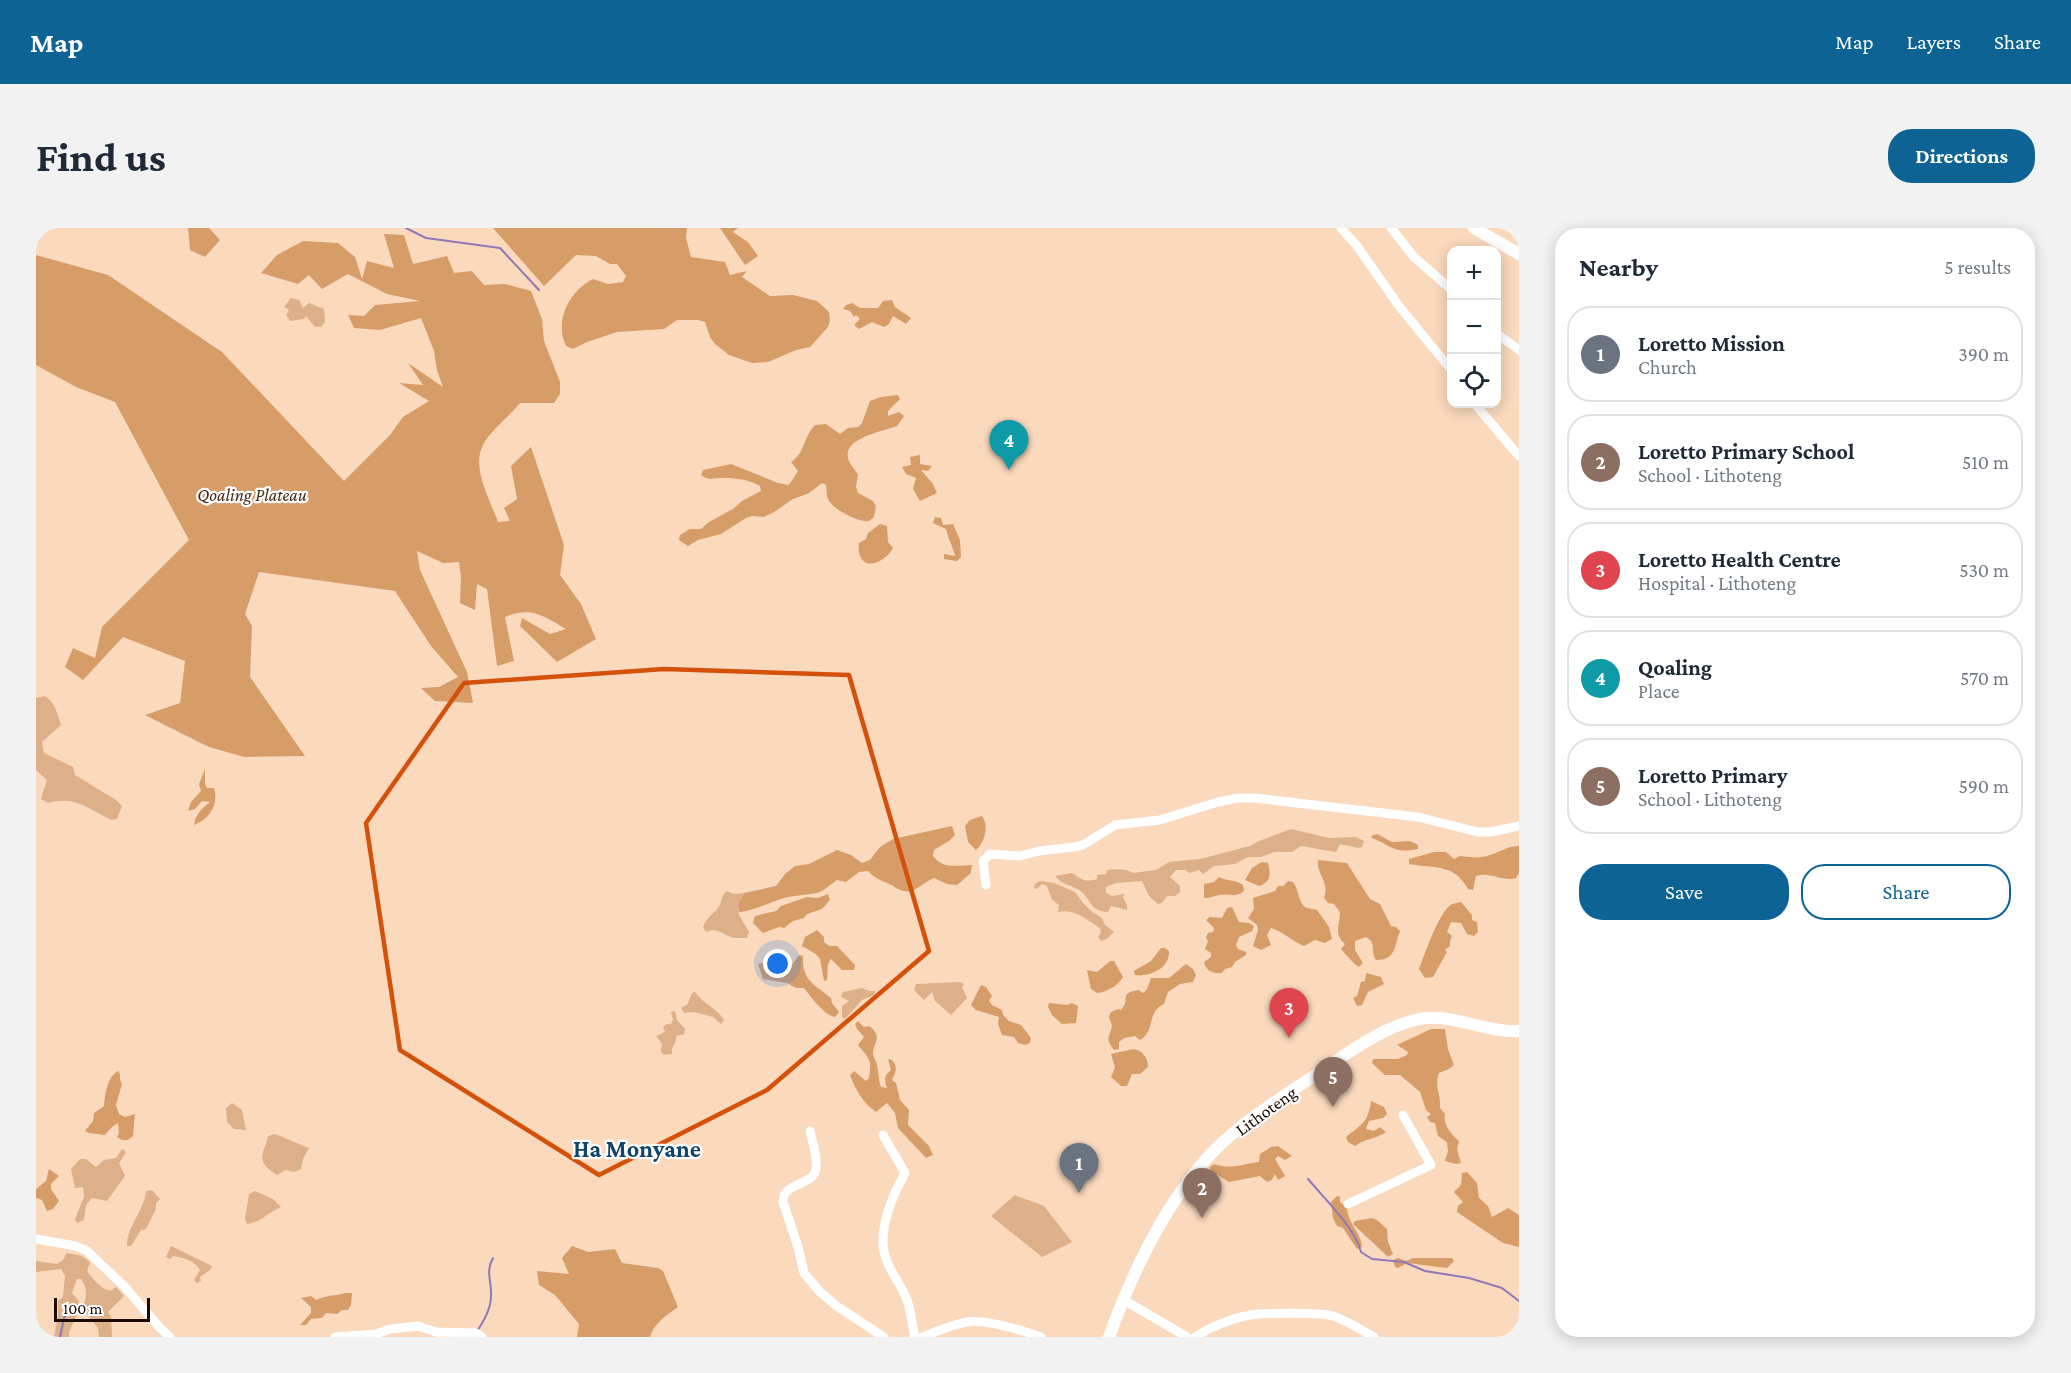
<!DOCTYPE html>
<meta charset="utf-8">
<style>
:root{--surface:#fff;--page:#f2f2f3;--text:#1f2937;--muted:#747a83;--line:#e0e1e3;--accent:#0d6394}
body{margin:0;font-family:"Crimson Pro",serif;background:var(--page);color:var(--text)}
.controls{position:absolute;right:18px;top:18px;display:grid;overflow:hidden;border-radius:12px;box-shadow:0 3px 15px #0003}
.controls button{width:54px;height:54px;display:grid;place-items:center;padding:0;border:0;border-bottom:2px solid var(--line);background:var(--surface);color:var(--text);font:30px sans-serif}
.scale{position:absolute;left:18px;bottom:15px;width:96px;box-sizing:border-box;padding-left:6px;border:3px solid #1c0900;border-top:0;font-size:16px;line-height:21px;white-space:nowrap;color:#1c0900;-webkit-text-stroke:4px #fff;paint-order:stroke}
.you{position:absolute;left:742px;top:736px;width:21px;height:21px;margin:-15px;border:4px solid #fff;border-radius:50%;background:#1a73e8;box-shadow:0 0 0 9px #1a73e833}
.badge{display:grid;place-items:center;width:39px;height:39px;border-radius:50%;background:var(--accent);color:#fff;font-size:20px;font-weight:700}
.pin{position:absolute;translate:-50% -50px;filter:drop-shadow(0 2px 3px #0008)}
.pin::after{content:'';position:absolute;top:32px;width:21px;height:18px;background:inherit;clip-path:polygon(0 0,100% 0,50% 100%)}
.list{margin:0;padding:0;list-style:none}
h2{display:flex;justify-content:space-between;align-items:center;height:78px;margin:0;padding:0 24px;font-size:26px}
h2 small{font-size:20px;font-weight:400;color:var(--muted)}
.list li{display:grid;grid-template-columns:39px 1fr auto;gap:18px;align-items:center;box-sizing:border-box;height:96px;margin:0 12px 12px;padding:0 12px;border:2px solid var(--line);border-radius:24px}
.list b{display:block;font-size:22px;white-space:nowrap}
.list p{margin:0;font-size:20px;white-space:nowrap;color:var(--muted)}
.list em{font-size:20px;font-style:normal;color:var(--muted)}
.actions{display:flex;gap:12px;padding:18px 24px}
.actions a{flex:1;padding:14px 0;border:2px solid var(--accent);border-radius:24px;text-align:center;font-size:21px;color:var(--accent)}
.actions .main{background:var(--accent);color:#fff}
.icon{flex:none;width:33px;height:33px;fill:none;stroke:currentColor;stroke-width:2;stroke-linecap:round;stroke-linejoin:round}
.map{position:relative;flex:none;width:1483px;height:1109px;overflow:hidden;border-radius:24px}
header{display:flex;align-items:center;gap:36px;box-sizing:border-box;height:84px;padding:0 30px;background:var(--accent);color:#fff}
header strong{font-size:28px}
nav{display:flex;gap:33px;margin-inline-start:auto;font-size:21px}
.intro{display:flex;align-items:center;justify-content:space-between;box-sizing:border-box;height:144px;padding:0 36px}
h1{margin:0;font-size:42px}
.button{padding:15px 27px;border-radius:24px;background:var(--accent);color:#fff;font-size:21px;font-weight:700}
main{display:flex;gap:36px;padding:0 36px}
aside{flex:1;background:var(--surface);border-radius:24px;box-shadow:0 3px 15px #0003}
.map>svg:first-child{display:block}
</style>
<header>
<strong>Map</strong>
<nav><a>Map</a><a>Layers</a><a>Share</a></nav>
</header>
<div class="intro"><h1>Find us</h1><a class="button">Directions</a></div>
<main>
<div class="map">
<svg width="1483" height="1109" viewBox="0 0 1483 1109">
<rect width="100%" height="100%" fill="#fad9bd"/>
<path fill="#ddb089" d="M255,70L263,72L267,80L273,75L288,81L289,94L285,99H279L270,88L268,91L254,93L250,87L253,82L248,79Z
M9,468C20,475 21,486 25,497L6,514L8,525L37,539L39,547L80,572L86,578L81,591L76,592C52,581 39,567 12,575L5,571L11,552L0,542V470Z
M1255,601L1293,610L1320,609L1328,613L1326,619L1322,620L1304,616L1300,624L1265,618L1256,624H1238L1225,629H1212L1199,636L1178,638L1167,646L1163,642L1153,645L1149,642H1140L1134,649L1144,658V664L1139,668H1131L1126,675L1122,676L1113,668L1106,653L1080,655L1070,659V665L1076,668L1089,666L1087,669L1091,677V682L1075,678L1072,684C1052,683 1056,670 1043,662C1034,656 1029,659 1019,648L1036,645C1045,651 1050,655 1061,651V647L1070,646L1071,642C1080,641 1090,640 1097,645L1120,642L1133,634L1164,631L1214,618L1223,613Z
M1004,653L1018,655L1039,664L1048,676L1055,683L1066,690L1069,697L1078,704L1071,711L1065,713L1062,709L1065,705L1064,700C1050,691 1039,680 1022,684L1023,677L1016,672L1011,658L1006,656L1001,661L998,660L999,656Z
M691,663L698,666L708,665L702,676L703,687L713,704L711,710C707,710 704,710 700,710C688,709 683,698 670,704L667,699C670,690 676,687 682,680C687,673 684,668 691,663Z
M924,754L928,756L926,759L931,770L915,787L899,773L896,764L888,772L878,762L880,756Z
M826,760L833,763H839L838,767L826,772L809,791L806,789V778L813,773L805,769L807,764Z
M659,764C667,776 681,780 688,792L685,796L677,789L658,784L648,785L645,780L651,777L656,765Z
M639,783L641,792L649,801L648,806L640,808C641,815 635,818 636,826L628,827L625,824L626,816L620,808L629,804L627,799L631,796H635L637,792L635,784Z
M196,875L206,882L210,902L198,901L191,894L190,880Z
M239,906L273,920L267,931L265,941L258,944L250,942L241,947C219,933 227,928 232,908Z
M86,921L90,924L83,935L89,948L71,973L56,970L50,977L48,992L41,995L39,991L48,969L47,959L39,960L35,941L44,931H50L60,939L68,932L80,930Z
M116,962L124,971L120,975V981L110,1001L105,1002L95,1018H91C90,1000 108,983 110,963Z
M219,963L237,971L245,979C232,984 226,994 211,996L209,991L213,966Z
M979,967L1008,978L1036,1014L1006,1029L955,988Z
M135,1018L176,1038L174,1042L164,1049L165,1053L161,1055L158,1052L164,1042C157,1031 148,1030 137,1028L134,1031L130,1029Z
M31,1025L46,1028L54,1034L51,1043C57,1051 64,1060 74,1063L80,1059L88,1068L72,1084L75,1088L76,1109H63L62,1100L46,1080C51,1069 52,1061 45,1051H41L36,1065L43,1073L40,1089L33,1104V1109H18L22,1088V1073L27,1069L29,1048L25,1041L0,1044V1033L21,1036L26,1033Z"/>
<path fill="#d79d69" d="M152,0H173L184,12L169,29L154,22Z
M457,0H651L650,10L655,29L689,34L694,47L711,43L706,49L734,68L757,67L781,73L793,84L794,92L792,99L774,119L760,122L732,134L716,135L693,127L679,116L674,109L669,94L662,92H641L628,101L581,104L551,114L537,121L530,118C518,93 533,63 557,51L572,56L587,54L590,48L581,36H574L560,28L540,27L508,58Z
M684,0H702L697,4L712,14L722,28L709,37Z
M348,6L368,7L377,36L411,28L418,45L436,43L448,57L469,56L495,63L506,91L508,113L524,154V166L518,175H484C473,189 455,202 447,217C435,239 454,272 462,294L474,293L468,280L481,271L475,238L495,219L528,317L524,347L545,376L560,411L521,434L484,398L486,390L514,406L530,401C508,388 495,378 469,389L478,433L461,438L451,361L441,356L439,382L424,375L425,348L423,334L407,335L381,323L384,342L431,444L437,475L399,473L385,460L403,459L422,449L395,418L359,363L223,344L209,386L216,398L214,449L269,528L208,529L173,519L109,487L144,475L149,433L87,409L47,452L29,439L37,420L59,430L66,399L153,312L79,174L40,159L0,137V27L72,47L186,124L308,253L354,207L367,189L393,173L363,155L387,157L372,135L407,159L401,142L398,123L385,90L344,102L318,100L312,87L328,88L339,77L384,73L351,66L312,46L286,61L273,47L262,56L225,45L241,27L267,13L302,15L319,29L326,51L331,33L358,40Z
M856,72L859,79L875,90L870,96L857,88L853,96L848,99L836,94L823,101L818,97L824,91L820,87L818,89L814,83L807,81L810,77L816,75L824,80H842L847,73Z
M862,167L864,171L852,183V188L863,184L868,188L861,198C848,203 807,210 812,230C813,236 819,241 822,247L820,259L822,265L837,273L840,278L838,289L833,293C823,295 796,281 792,271C790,267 791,261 790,257L786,255L773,265L757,271L738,284L728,289L716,288L710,290L685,306L662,312L652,318L643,312L644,307L654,301H665L673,294L697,281L706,273L725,263L724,258C714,252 701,250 689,250C679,249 674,254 665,247L667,242L695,236L742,255L753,257L762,243L755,234C769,226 768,207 779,197L790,196L804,206L812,200L822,199L826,195L834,173L845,169Z
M884,227V236L896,238L892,243L885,242L897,256L901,265L884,273L877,261L880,250L870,246L866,239L875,237L874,229Z
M899,289L905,290L907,297L917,296L924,312L925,329L921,333L908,331V326L919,328C917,318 912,311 910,301L897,295Z
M844,296L851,298L852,314L857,320C846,339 820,344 823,315L830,311L832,305Z
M169,541V555L171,560H178C183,576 174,591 158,597C159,587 166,580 174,574L166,573L159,581L152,583L155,574L165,563L163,556Z
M946,588C953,598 949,614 940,622L932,614L929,598L934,592Z
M916,598L919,607L913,613L898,622L897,628C908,642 921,637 936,637L935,645L921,657L911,656L898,650C888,654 878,666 867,663C862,662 858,658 853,656C844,652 839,650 832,643L823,644L810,654L801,652C795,656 788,663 781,665C770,667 759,667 748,670C733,674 719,683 703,684L702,676L708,665L740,658L749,646L759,638L773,636L801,622L815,627L826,635L834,632L844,619L857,611Z
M1341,606L1356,614L1374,613L1382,617V621C1358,626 1356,618 1336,610L1335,608Z
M1483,618V645L1480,650C1466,654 1454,643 1440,648L1437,662L1432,661C1418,635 1399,641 1373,636V631L1398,624H1410L1418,631L1424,628C1435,629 1443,631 1454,627C1465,624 1471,618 1483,618Z
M1282,632L1311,635L1334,671L1344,676L1355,698L1360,699L1364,703C1358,719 1360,732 1340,732C1334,723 1341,715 1330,709L1319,713V722L1327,735L1323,739C1319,737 1308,725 1305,721L1309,716C1297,705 1304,697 1304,684L1298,676L1292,675L1288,670C1294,654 1280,646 1282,632Z
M1226,634L1232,635C1235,646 1235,654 1223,658L1209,652L1216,640Z
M1183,649C1190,653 1202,652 1207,657L1208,663C1200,670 1193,665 1183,667C1177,668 1175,670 1168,670V656L1178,654Z
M1252,653L1257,654C1263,661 1262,676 1271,680C1274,681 1278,681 1281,682L1293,699L1296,711L1289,715L1279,712L1268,718C1256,713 1248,704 1235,700L1231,707L1235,717L1225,722L1217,718L1222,702L1221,697L1212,690L1218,681L1217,670L1239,663L1242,658H1247Z
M792,666L794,672L786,681L771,686L768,690L757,693L748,700L743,699L727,705L717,695L719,688L740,683L745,678L771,669L782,670Z
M1425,674L1436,687V692L1441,694L1442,704L1438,708L1431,706L1425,695L1415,694L1411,704L1416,708L1414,713V718L1409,722L1411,724L1397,749L1389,750L1383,741C1389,726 1403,683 1416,676C1419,675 1422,675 1425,674Z
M1196,679L1203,694L1213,695L1218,698L1216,703L1203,709L1200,717L1202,721L1210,724V727L1199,734L1196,739L1189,741L1186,745C1177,746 1170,743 1168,734L1175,729V725L1169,721L1172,713L1170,709L1172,705L1177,704L1178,700L1170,692L1174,689L1186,690L1191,680Z
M781,702L788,709V714L793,718H801L819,737L818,742H806L795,731L792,736L791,752L788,753L784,731L780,726L766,718L769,709Z
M1125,720H1129L1133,723C1134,740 1115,749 1099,747L1098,743L1115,733Z
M763,727L767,728C766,753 778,756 795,770L796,775L803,784L799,789C788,787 775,769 768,760H760L751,755L727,751L722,736L738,732L756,737Z
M1074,733H1078L1087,749C1082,758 1071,764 1061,765L1055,761L1051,742L1061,744Z
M1150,736L1157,741L1160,747L1157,754L1144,756L1132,764L1128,776C1110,784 1120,803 1104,812L1099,808L1088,810L1083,814V821L1078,822C1069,810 1073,811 1076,798L1073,789L1075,784L1082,781L1085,782L1089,776L1090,767L1094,764L1103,762L1107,765L1111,761L1115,750H1133Z
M1330,745L1345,749L1348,756L1332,764L1326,777L1321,778L1317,770L1321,768L1325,754L1329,753Z
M945,757L950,759L956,768L953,773L956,777L966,782L967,787L973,793L985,797L995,810L994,815L989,817L982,815L978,809L966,807L962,796L963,789L940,782L935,777Z
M1013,775L1031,777L1036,775L1042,778L1040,795L1026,796L1016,787L1012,779Z
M822,793L828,799L833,798C847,808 838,814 837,825C837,828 839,831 840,834C843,843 842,851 845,859L851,860C848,851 848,848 855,842L852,831L856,832C862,840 860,843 856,852L860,855L864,872L873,882L872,897L893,918L897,927L890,930L862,900L859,885L851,875L840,884C827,875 819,861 814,847L818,843L830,853L833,850C833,847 834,844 834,840C836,832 827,823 822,817L828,809L821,801L819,796Z
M1395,801H1409L1412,821L1418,837L1413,841L1403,845C1398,860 1405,865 1404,880L1409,886C1407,897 1415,906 1423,913L1421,921L1425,935L1420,936L1409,933L1412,923L1411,914L1402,908L1399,895L1394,894L1391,889L1395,886L1390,882L1384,864L1364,847H1349L1336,835L1337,831H1362L1371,827L1372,824L1361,817Z
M1097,821C1106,822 1112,829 1112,839L1104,846H1096L1091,858H1085L1075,849L1079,839L1075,826Z
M82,843L84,846V852L86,856L80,877L83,886L89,889L99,886L97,908L92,912H86L81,909L83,905L82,895L76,899L69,907L53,905L49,903L57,893L58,885L68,878C69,867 71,849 82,843Z
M1335,873L1348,879L1351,886L1347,890L1333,893L1330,901L1338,903L1344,899L1350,904C1340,911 1328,911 1319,918L1312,914L1310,909C1326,896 1332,895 1335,873Z
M1242,918L1256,928L1249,932L1242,928L1239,931L1249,948L1242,952L1239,946L1236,952L1231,954L1224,948L1193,954L1182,947L1175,945L1174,939L1178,936C1195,942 1207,936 1223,934L1224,926L1235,919Z
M13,941L23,948L15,956V961L23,973L17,981L11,983L6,972L0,970V961L10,953Z
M1431,944L1441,955L1443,970L1452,978L1456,989L1472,980L1483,987V1019L1467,1015L1421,984L1422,978L1427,974L1418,964L1425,957L1426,945Z
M1301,968L1304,969V974L1311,979C1312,997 1325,1004 1326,1019L1321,1021L1307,1000L1301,998L1297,990L1295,974Z
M1336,990L1341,992L1351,1001L1352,1014L1357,1026L1352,1029L1317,996L1319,993Z
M536,1018L552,1024L579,1021L586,1035L622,1040L627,1043L642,1079C631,1087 618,1095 614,1109H541L543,1096L519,1067L503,1057L501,1043L533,1046L526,1030Z
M1362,1030L1370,1033L1377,1030H1416L1418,1033L1411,1040L1371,1035L1362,1040L1359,1039L1357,1032Z
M309,1065H316L315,1077L312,1082H306L301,1086L290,1085L286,1090L275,1091L270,1097H264L275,1085V1079L265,1070L275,1068L280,1072C290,1067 299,1068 309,1065Z"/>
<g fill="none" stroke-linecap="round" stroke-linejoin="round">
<path stroke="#9178b8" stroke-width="2" d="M370,0L390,10L464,20L503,62
M1272,951C1288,970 1319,1000 1325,1024L1336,1031L1368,1034L1389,1043L1433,1050L1466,1060L1483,1073
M441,1103C448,1093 455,1080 455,1068C456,1053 449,1044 457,1030
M24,1109L28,1090L34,1082"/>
<path stroke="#fff" stroke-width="9" d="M1305,0L1321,18L1363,78L1416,143
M1355,0L1378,29L1416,62
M1460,105L1483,122
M1439,176L1483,228
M950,657L947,633L954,626L984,628L1003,623L1038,619L1047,617L1079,597L1124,592L1182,574L1202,570H1218L1382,589L1442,604H1455L1483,598
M774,903C776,914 782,928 780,940C778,959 747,953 747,974L762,1019L768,1045L784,1064L802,1079L848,1109
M847,907L869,945C858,965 846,993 847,1016C848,1038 864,1053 871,1072C875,1084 876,1097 879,1109
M1312,976L1395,937L1367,887
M0,1011L40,1018L51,1023L88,1058L123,1099L134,1109
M1086,1071L1151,1109
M299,1109L340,1106L354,1101L382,1098L400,1104L440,1105L446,1109
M886,1109C900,1104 917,1096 931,1094C952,1091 985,1102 1005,1109
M1159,1109C1174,1099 1197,1090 1214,1087C1228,1085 1285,1084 1297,1088C1312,1093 1325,1102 1338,1109"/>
<path stroke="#fff" stroke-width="12" d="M1438,0L1483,26
M1073,1109C1096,1045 1126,981 1171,930C1201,897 1246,869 1284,844C1313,824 1344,801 1379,792C1413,783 1449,805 1483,803"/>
</g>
<path fill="none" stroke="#d4510b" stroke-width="4.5" stroke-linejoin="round" d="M628,441L813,447L893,723L731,862L563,947L364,822L330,595L428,455Z"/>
<g text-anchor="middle" stroke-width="4.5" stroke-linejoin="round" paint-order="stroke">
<g font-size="18" font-style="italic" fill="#432b14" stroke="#fff">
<text x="216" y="273">Qoaling Plateau</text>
</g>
<g font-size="18" fill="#1c0900" stroke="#fff">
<text transform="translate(1230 883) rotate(-36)" y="6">Lithoteng</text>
</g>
<g font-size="24" font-weight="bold" fill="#0e4568" stroke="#fff">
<text x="601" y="929">Ha Monyane</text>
</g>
</g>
</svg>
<div class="controls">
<button>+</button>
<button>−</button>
<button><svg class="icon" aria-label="locate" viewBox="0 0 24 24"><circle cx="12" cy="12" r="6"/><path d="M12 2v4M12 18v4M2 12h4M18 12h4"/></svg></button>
</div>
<div class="scale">100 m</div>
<div class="you"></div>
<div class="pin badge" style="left:1043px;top:965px;background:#6b7280">1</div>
<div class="pin badge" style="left:1166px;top:990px;background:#8d6e63">2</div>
<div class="pin badge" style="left:1253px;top:810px;background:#e0444e">3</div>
<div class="pin badge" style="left:973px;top:242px;background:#0f9aa8">4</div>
<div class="pin badge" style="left:1297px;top:879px;background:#8d6e63">5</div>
</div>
<aside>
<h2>Nearby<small>5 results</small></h2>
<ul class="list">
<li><span class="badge" style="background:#6b7280">1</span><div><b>Loretto Mission</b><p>Church</p></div><em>390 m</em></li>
<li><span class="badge" style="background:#8d6e63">2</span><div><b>Loretto Primary School</b><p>School · Lithoteng</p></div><em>510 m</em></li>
<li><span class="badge" style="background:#e0444e">3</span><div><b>Loretto Health Centre</b><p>Hospital · Lithoteng</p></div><em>530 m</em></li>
<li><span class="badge" style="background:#0f9aa8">4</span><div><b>Qoaling</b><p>Place</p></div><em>570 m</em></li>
<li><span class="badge" style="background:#8d6e63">5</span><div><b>Loretto Primary</b><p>School · Lithoteng</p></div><em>590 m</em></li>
</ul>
<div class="actions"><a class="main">Save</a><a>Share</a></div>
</aside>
</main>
